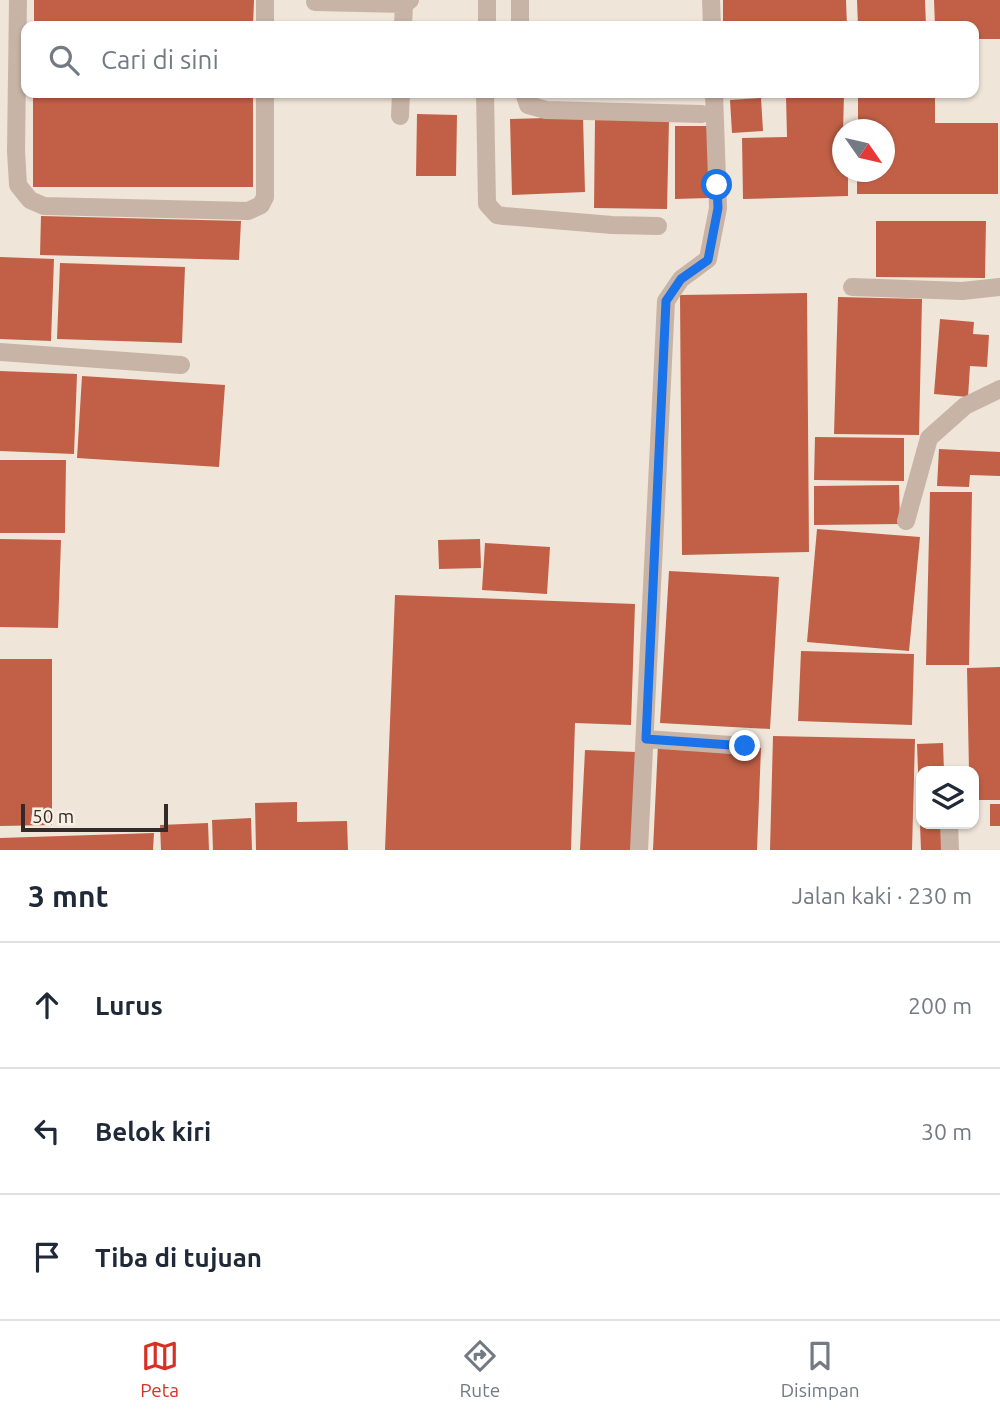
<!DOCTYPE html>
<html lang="id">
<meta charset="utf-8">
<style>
:root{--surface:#fff;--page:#f2f2f3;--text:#1f2937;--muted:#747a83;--line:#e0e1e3;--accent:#d93025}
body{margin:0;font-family:Ubuntu,sans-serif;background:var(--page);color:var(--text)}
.controls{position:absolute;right:21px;bottom:21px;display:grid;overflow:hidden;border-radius:14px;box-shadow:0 2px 5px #0004}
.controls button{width:63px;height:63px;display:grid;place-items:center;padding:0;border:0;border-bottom:2px solid var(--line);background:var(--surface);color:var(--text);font:35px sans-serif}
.compass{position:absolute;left:832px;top:119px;width:63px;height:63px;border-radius:50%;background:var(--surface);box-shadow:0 2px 5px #0004;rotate:124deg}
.scale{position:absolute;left:21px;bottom:18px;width:147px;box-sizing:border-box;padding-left:7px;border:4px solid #342a27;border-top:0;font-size:19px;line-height:24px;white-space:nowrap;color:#342a27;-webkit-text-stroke:5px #f8efe5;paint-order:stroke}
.stop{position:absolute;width:21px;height:21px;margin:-16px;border:5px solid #1a73e8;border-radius:50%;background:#fff}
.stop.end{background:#1a73e8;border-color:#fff;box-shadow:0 2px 7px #0008}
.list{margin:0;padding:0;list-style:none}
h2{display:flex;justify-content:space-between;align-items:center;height:91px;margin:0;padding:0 28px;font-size:30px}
h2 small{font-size:23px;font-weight:400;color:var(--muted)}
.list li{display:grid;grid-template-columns:46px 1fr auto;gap:21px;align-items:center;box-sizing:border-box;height:126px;padding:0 28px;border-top:2px solid var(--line)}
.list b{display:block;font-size:26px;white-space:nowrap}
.list em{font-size:23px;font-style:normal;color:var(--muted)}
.icon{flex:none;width:38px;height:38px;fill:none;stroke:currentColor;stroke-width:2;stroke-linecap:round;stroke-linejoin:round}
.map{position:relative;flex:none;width:1000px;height:850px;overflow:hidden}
.search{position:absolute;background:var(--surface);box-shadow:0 2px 5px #0004;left:21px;right:21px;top:21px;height:77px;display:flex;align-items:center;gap:18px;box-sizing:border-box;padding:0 24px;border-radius:14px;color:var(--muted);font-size:26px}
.sheet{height:469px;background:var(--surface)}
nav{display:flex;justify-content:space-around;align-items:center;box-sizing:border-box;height:98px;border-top:2px solid var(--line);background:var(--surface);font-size:19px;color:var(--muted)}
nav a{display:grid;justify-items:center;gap:4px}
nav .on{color:var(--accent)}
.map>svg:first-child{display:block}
</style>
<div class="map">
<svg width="1000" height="850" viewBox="0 0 1000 850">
<rect width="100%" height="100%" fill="#f0e5d9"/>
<path fill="#c16046" d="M34,0H254L253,26H34Z
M723,0H846L847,26H723Z
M857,0H925L926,26H858Z
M934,0H1000V39H974V26H935Z
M33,93H253V187H33Z
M664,93H701L702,96L664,97Z
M858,93H935V123H998V194H857V172H884V130H858Z
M844,94L842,172H848V196L743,199L742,138L787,137L786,96Z
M761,98L763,131L732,133L730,100Z
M417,114L457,115L456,176H416Z
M583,117L585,192L512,195L510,119Z
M595,120H669L667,209L594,208Z
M675,126H709V198L675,199Z
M41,216L241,221L239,260L40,255Z
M876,221H986L985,278L876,277Z
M0,257L54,259L51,341L0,339Z
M60,263L185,267L182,343L57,339Z
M807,293L809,552L682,555L680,295Z
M838,297L922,299L919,435L834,434Z
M940,319L974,322L973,334L989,335L987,367L970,366L968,397L934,394Z
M0,371L77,374L74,454L0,451Z
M82,376L225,385L219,467L77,458Z
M815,437L904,438V481L814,480Z
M939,449L1000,452V476L970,475L969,487L937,486Z
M0,460H66L65,533H0Z
M899,485L900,524L814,525V486Z
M930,492H972L969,665H926Z
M817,529L920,537L909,651L807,642Z
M0,539L61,540L58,628L0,627Z
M480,539L481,568L439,569L438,540Z
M485,543L550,547L547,594L482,590Z
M669,571L779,577L770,729L660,723Z
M395,595L635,604L631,725L575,723L571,850H385Z
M801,651L914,654L912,725L798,721Z
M0,659H52V825L0,826Z
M1000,667V800H974V771H969L967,668Z
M773,736L915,739L912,850H770Z
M943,743L944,771H921V796H919L917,744Z
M658,744L761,748L757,850H653Z
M585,750L636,752L631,850H580Z
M297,802V822L347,821L348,850H256L255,803Z
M990,804H1000V826H990Z
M251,818L252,850H213L212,820Z
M208,823L209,850H161L160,825Z
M920,824H946V850H921Z
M154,833L153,850H0V838Z"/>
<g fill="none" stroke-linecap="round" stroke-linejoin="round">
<path stroke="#c8b4a6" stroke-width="18" d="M18,0L16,151L18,185L30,200L44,206L248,211L261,205L265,197V93
M265,0V26
M711,0L712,26
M315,2L404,4L410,0
M403,26L404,4
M487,26V0
M520,26V0
M485,93L487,204L497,215L504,216L612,225L658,226
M524,93L528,105L546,110L702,114
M400,116L401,93
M852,287L962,291L1000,287
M0,352L181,365
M906,521L929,438L965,406L1000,389
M646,739L745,746
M949,824L950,850
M639,850L666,301L681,279L708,259L718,208L714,93"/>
</g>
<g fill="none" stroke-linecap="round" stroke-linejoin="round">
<path stroke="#1a73e8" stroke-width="9" d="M717,185L718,208L708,260L681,279L666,301L646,739L745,746"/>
</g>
</svg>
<div class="controls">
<button><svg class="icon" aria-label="layers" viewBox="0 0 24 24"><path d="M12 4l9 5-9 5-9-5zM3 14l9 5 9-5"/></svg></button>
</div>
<svg class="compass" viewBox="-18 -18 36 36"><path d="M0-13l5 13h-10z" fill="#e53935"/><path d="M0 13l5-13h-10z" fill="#747a83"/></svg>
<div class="scale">50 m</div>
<div class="stop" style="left:717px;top:185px"></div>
<div class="stop end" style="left:745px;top:746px"></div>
<div class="search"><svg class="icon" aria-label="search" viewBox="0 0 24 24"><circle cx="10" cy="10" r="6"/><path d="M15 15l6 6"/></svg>Cari di sini</div>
</div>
<section class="sheet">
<h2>3 mnt<small>Jalan kaki · 230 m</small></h2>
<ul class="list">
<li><svg class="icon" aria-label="ahead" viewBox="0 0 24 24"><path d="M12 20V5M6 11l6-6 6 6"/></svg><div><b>Lurus</b></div><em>200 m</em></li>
<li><svg class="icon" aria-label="left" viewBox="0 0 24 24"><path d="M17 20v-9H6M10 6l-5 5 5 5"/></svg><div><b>Belok kiri</b></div><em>30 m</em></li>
<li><svg class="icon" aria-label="arrive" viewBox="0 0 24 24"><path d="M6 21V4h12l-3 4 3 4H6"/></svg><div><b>Tiba di tujuan</b></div></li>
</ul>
</section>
<nav>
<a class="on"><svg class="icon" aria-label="map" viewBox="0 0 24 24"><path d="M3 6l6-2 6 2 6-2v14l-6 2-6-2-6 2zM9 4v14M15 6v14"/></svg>Peta</a>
<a><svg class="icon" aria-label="directions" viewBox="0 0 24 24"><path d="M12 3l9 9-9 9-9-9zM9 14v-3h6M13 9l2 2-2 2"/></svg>Rute</a>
<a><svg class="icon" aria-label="saved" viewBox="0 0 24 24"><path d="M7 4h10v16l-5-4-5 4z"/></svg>Disimpan</a>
</nav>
